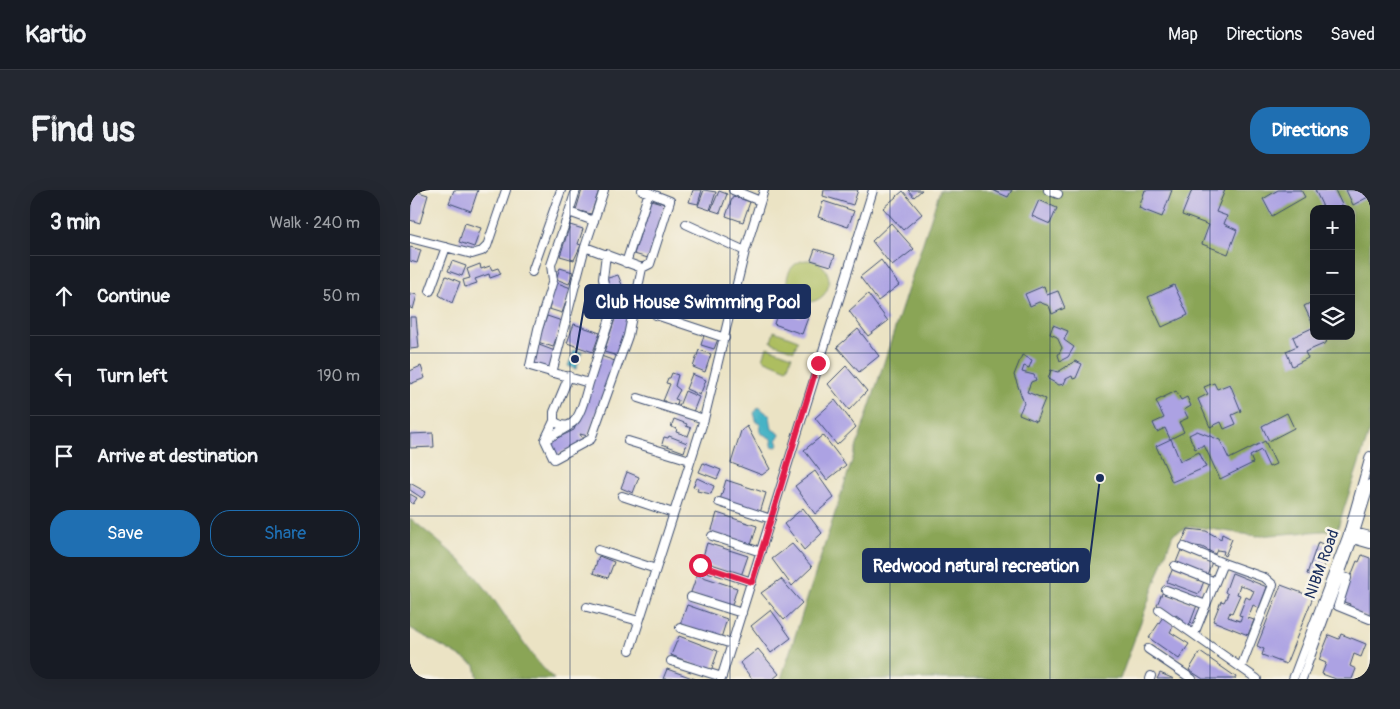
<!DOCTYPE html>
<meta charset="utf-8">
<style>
:root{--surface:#171b24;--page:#242831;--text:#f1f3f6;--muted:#9ea1a6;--line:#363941;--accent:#1f6fb2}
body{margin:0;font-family:Pangolin,sans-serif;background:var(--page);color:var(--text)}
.controls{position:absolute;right:15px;top:15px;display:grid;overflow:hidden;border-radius:10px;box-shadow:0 5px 20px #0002}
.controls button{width:45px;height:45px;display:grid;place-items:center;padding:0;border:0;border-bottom:1px solid var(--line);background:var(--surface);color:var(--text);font:25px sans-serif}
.stop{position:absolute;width:15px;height:15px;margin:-11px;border:4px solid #e11d48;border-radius:50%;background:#fff}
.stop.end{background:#e11d48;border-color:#fff;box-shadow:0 1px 5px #0008}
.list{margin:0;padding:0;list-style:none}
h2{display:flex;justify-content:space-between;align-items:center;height:65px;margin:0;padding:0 20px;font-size:21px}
h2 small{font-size:16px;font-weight:400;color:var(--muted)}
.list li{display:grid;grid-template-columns:32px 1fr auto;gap:15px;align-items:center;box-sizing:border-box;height:80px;padding:0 20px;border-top:1px solid var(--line)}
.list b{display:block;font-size:19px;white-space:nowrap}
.list em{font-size:16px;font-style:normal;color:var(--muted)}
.actions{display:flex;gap:10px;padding:15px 20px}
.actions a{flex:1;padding:11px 0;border:1px solid var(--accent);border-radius:20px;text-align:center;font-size:18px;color:var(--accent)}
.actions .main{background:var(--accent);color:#fff}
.icon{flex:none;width:28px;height:28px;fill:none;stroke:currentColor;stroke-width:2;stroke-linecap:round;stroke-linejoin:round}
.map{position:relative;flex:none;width:960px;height:489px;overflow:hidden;border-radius:20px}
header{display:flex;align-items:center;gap:30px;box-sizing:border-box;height:70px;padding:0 25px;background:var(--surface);border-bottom:1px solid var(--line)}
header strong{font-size:24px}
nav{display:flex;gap:28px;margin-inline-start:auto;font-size:18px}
.intro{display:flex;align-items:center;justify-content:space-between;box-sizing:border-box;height:120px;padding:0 30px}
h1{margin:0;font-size:35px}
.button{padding:12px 22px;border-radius:20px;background:var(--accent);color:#fff;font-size:18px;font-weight:700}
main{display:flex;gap:30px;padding:0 30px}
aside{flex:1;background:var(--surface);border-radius:20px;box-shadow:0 5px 20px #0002}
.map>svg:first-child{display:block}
</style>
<header>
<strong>Kartio</strong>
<nav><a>Map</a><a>Directions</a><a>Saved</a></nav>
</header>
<div class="intro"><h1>Find us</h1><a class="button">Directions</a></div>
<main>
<aside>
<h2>3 min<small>Walk · 240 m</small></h2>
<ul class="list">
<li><svg class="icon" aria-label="ahead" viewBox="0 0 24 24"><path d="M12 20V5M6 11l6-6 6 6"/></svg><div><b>Continue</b></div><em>50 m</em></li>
<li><svg class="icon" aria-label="left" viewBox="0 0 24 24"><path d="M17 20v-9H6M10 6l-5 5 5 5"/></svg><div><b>Turn left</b></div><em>190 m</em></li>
<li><svg class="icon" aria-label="arrive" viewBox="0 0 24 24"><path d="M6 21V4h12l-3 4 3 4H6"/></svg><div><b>Arrive at destination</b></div></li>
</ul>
<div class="actions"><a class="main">Save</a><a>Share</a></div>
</aside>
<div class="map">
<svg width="960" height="489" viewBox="0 0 960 489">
<rect width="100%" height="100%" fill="#f7f3e8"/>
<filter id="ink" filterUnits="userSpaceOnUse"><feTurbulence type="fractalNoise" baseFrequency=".02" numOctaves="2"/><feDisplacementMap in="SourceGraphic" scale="10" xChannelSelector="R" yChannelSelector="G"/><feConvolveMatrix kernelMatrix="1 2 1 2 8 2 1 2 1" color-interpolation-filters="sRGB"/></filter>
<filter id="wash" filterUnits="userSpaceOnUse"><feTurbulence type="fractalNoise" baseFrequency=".0096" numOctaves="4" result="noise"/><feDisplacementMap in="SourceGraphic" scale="20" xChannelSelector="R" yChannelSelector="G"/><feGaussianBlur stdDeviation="1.12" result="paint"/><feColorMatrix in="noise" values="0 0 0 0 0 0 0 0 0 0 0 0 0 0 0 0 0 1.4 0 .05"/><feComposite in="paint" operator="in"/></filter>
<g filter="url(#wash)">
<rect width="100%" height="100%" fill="#ebe3c4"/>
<path fill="#adbe61" stroke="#647660" d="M377 91a21 21 0 1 1 42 0a21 21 0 1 1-42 0Z
M364,141L388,150L384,161L361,152Z
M357,157L382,166L377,179L353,169Z"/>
<path fill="#8aa557" stroke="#526a5a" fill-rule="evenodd" d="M530,0H960V240L927,340L847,346L781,336L763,344L710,489H371ZM904,19H941V146H904Z
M0,328C19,344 40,360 58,378C91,411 110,458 144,489H68L65,475L0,438Z"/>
<path fill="#47b3c5" stroke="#317192" d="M164,160L172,162L166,179L158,176Z
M349,217L360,226L362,239L370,244L367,249L369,255L366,257L362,256V249L351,243L350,233H347L344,223Z"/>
<g id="blocks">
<path fill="#aca2e3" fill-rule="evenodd" d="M2,0L18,5L10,33L0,30Z
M44,0H68L61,21L39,13Z
M172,0H189L181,24L166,20Z
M283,0H292L288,14L279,12Z
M294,0L306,2L300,20L288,16Z
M414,0H448L443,15L413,6Z
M498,0H512L504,7Z
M582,0H602L598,7Z
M735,0H762L752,27L729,18Z
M782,0H815L806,22L817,26L814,34L827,40L818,64L792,54L799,35L772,25Z
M868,0H891L895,7L862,26L853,9Z
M905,0H925L934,19H914Z
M936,0H957L960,6L943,15Z
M309,1L317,4L310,23L301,20Z
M493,1L512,24L493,40L473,18Z
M323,6L340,12L333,32L316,26Z
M241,10L255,14L238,68L224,64Z
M629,10L647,18L640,34L622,26Z
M413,11L444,21L438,37L408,27Z
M55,33L71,38L64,57L49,52Z
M481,33L504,59L482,76L462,51Z
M160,35L173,39L168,54L171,55L164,70L150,66Z
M0,57L11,60L7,73L0,71Z
M405,59L425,65L421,76L401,70Z
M471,70L489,95L468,111L450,87Z
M42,71L56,76L52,86L38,81Z
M70,74L71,79L80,76L82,80L88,78L91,84L80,88L79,84L65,89L67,93L55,97L53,90L60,88L57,79Z
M150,78L163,82L159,94L146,89Z
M208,85L221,117L213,120L223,123L208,166L194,162L207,123L195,89Z
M36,86L50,92L42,113L29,105Z
M145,92L161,98L152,123L136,118Z
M764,95L778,125L752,137L738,107Z
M634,96L637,105L648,101L655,118L642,124L639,116L629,112L620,116L615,104Z
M0,103L7,105L3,119L0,118Z
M458,104L478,131L458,146L439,121Z
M904,111V146H918L916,153L895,162L898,168L882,176L876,161L887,156L883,147L904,137L894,116Z
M370,114L382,125L388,127L399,125L392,144L364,134Z
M137,126L152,131L143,157L128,152Z
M0,127H6L9,158L0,159Z
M164,134L190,143L183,162L157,153Z
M643,135L658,141L654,150L664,157L658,167L650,171L648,165L652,158L647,147L640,144Z
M448,139L469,166L449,182L427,157Z
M294,145L308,149L304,159L291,155Z
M129,155L145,161L138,180L122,175Z
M289,160L301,164L295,182L283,177Z
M612,165L622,170L619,178L614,176L612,182L624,185L626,190L621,192L617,202L635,209L626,231L609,224L614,213L604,185Z
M191,166L205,171L178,246L170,244L174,252L144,266L137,253L164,240Z
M665,171L672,174L666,188L663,189L662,186L656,189L654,194L649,195L638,189L641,180L648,182Z
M11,176L15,188L0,194V181Z
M436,176L457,201L439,220L418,194Z
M262,183L268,185L265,196L270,200L265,209L268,210L267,215L262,214L261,216L254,215L255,211H253L260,194L256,193L258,188H260Z
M282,184L296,190L290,205L276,199Z
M804,193L807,199L820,194L831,221L822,225L826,234L814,239L811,232L800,237L788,209L798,204L794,197Z
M275,201L289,207L283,222L269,216Z
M766,201L771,210L777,207L781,216L774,220L778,228L769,232L774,242L760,249L755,238L747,242L743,233L754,228L746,211Z
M425,210L446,237L427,255L405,228Z
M877,223L884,238L859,251L852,236Z
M264,229L277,234L276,236L281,238L278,246L266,242L267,239L261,237Z
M337,236L360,279L352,285L321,273L331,241Z
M787,241L810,250L819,269L855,251L866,274L859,277L851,260L840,266L843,273L810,289L794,255L785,259L779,245Z
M23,243L24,257L0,258V244Z
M413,245L436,275L417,290L394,260Z
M259,246L277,253L274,262L252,254L254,247L258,248Z
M761,249L770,271L789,262L796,277L762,292L746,256Z
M293,273L311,280L307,289L289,282Z
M405,281L424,308L405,324L385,296Z
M217,282L229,287L223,303L211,298Z
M287,288L304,296L301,304L287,301L288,299L283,297Z
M316,290L356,303L350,323L310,310Z
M0,293L16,302L12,308L0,300Z
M0,304L7,308L3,314L0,312Z
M393,318L412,343L394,360L374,334Z
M307,323L347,336L341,355L301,343Z
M778,339L796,341L811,349L812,344L822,349L815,366L813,365L814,361L807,360L805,364L792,357L771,354Z
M908,352L920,357L910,387L897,384Z
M297,353L338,366L331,386L291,373Z
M382,354L402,377L382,396L362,369Z
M771,360L802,372L796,387L765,375Z
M952,365L960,368V428L938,419L940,414L931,411L947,371L949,372Z
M189,366L204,372L198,388L183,383Z
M763,378L794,391L789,404L757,392Z
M822,383L857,397L849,418L843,415L838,428L844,430L838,445L803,431L811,411L814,412L818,404L815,402ZM830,395L844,401L840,409L836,407L829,425L832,426L830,431L818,427L820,422L822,423L830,405L827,404Z
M287,385L327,398L321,418L280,405Z
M371,389L392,413L374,430L351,403Z
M871,395L903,407L876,474L852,465L854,459L847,456Z
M752,403L787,415L779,436L773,434V430L766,425L765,428L747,415Z
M277,415L317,429L311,448L270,435Z
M361,420L381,448L361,463L341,436Z
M753,427L764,435L760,442L779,454L769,469L739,448Z
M931,444L956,454L951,467L944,464L940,476L946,479L942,489H926L912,484L916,473L909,470L919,445L929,449Z
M269,446L308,461L301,481L261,465Z
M348,459L369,484L363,489H342L330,473Z
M790,462L826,487L825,489H793L779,480Z
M257,479L285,489H253Z
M750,483L764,489H747Z"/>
</g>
</g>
<g filter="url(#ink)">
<use href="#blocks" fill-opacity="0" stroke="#3a4a6d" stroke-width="1"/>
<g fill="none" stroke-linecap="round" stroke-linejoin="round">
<defs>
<path id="minor" d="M166,0L159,22L184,31
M323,0L350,11
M638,0L648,4
M159,22L141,75L143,90L128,139L120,176L179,193L201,125L193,89L196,64
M276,34L335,61
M0,48L62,64L72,61L77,56L96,0
M175,57L232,78L240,74L260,11L232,0
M216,73L239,2
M122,82L151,0
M20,101L36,57
M246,125L315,148
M142,183L175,57L194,0
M159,186L144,222V231C168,249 174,209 179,193
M228,208L294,229
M135,250L144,269L181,249L218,146L232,78
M135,250L159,236
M135,250L144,231
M218,251L280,270
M212,306L263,323
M309,312L361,329
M940,341L960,346
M302,346L351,362
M939,348L960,354
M774,357L813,373L784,444
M188,360L246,379
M813,373L855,388L863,395L831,477
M290,375L342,392
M765,376L805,392
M929,386L937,388L928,416L960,429
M756,400L796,415
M281,407L332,423
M177,417L229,431
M749,420L847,489
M270,438L322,454
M738,459L782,489
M220,460L294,229L335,61L354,0
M261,471L312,487
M311,489L463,0
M740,489L741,486
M883,489L937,347L960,266
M892,489L943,349L960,294"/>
</defs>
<use href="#minor" stroke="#3a4a6d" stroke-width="10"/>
<use href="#minor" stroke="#fff" stroke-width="8"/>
</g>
</g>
<g fill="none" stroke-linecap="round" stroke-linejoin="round" filter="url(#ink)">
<path stroke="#e11d48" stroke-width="6" d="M290,375L342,392L408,173"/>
</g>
<path fill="none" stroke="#1b2f5e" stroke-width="1" stroke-opacity="0.55" d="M160,0V489M320,0V489M480,0V489M640,0V489M800,0V489M0,163H960M0,326H960"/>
<g text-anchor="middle" stroke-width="5" stroke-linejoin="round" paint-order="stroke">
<g font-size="16" fill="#1b2f5e" stroke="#f7f3e8">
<text transform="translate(911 374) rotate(-70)" y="6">NIBM Road</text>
</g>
</g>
<path fill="none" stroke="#1b2f5e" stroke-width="2" d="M165 169L175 111M690 288L679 376"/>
<g fill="#1b2f5e" stroke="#f7f3e8" stroke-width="2">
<circle cx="165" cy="169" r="5"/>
<circle cx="690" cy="288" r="5"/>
</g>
<g fill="#1b2f5e" stroke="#1b2f5e" stroke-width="2">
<rect x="175" y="95" width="225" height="33" rx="5"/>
<rect x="453" y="359" width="226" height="33" rx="5"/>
</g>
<g font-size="18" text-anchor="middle" font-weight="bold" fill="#fff">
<text x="288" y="118">Club House Swimming Pool</text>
<text x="566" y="382">Redwood natural recreation</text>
</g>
</svg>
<div class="controls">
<button>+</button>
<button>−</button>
<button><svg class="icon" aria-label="layers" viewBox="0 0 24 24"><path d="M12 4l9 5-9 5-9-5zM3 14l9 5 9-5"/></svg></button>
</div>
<div class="stop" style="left:290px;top:375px"></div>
<div class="stop end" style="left:408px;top:173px"></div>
</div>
</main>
